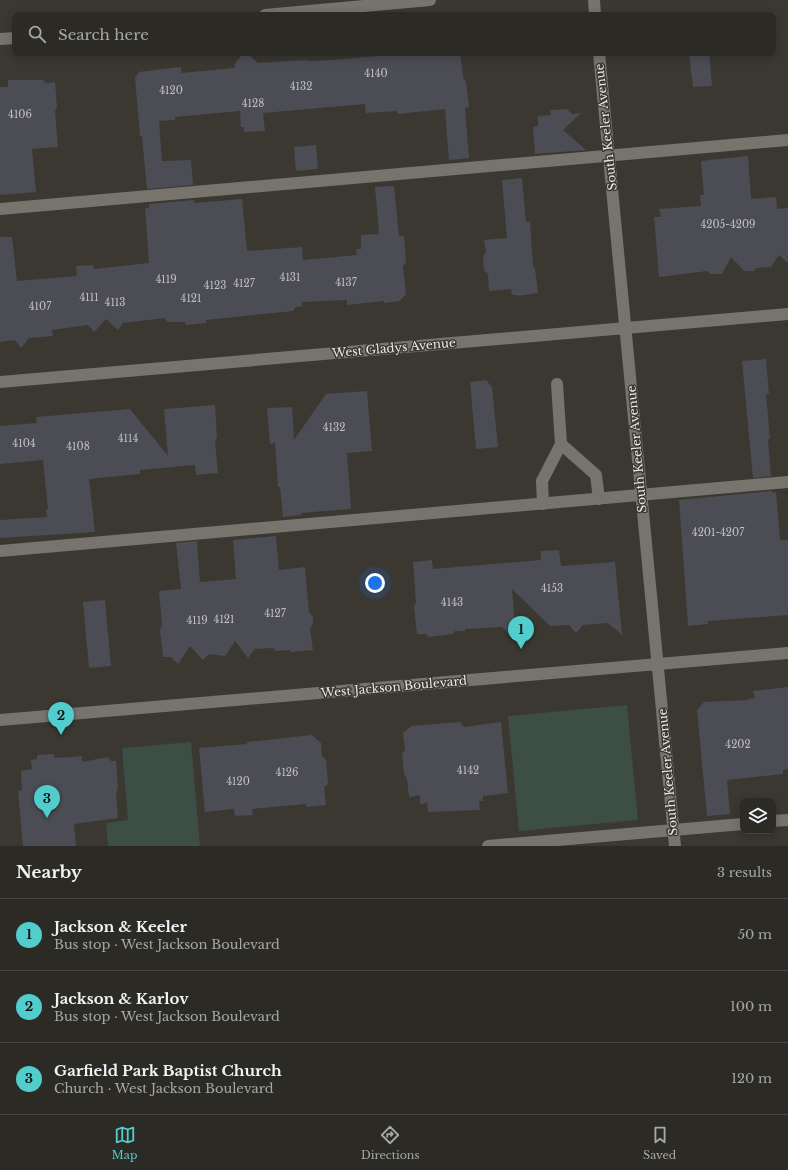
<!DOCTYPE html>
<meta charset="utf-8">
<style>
:root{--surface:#2c2a25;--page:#34322d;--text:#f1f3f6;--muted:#a6a7a7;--line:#484642;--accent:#52cdce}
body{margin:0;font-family:"Libre Baskerville",serif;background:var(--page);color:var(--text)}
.controls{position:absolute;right:12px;bottom:12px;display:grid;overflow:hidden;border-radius:8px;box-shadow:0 2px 10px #0003}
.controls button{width:36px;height:36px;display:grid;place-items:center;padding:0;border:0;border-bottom:1px solid var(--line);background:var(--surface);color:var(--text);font:20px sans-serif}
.you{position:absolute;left:375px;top:583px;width:14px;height:14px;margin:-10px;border:3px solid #fff;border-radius:50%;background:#1a73e8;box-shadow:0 0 0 6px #1a73e833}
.badge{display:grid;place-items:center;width:26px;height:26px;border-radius:50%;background:var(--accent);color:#111;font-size:13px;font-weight:700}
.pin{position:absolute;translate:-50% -33px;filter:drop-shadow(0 1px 2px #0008)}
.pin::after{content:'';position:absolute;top:21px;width:14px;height:12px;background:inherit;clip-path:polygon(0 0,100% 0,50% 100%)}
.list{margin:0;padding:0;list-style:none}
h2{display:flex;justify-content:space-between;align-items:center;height:52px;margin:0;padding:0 16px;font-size:17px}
h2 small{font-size:13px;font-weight:400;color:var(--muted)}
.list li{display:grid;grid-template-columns:26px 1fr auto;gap:12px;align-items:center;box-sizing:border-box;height:72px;padding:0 16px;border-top:1px solid var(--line)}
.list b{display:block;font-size:15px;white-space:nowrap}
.list p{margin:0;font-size:13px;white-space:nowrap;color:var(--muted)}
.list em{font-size:13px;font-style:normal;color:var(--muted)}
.icon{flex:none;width:22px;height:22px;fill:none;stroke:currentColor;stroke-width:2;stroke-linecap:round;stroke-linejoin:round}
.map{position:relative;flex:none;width:788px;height:846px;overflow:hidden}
.search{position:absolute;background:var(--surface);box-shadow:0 2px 10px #0003;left:12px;right:12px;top:12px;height:44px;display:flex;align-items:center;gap:10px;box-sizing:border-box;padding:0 14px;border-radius:8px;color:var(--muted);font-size:15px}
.sheet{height:268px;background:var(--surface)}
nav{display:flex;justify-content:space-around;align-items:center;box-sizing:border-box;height:56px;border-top:1px solid var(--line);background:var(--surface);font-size:11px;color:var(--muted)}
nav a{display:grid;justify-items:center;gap:2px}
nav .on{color:var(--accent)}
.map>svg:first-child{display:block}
</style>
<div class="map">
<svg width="788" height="846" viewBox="0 0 788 846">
<rect width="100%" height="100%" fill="#3a3831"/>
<path fill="#3d4e45" d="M627,705L638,820L519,831L508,716Z
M191,742L200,846H108L106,823L128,820L122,748Z"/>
<path fill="#4c4d54" d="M392,53H460L463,78L466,81L469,107L465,108L469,158L449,160L445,109L398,114L397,111L366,113L365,104L263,113L265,131L244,132V127H241L240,111L175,117V120L159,121L162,161L191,160L193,185L147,189L142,136H140L135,78L139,72L181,67V73L235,68L234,65L241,56L249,55L258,63L307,60V61L335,60L390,55Z
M689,53H709L712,86L693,87Z
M8,80H43L46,83L55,82L57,107L55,111L58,147L32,149L36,192L0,195V87H8Z
M567,109L572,114L581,113L563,130L586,150L535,154L533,127L538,126V116L551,115L550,110Z
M316,145L318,169L296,171L294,147Z
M748,156L751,199L776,197L777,209L788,208V263L779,255L771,267L756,268L754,271H744L731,257L722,274H711L707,271L659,277L654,217H661L659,209L701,206L700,195H704L701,161Z
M522,178L526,222H530L533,266L535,268L538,293L518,296V295H512L511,289L489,291L488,274L484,270L483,256L486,252L484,240L507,238L502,180Z
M394,186L399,236H404L406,261L403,267L406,294L400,301L384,303V301L347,305V300L302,302V306L296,307L293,311L206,320V323L186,325L185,322H167L165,318L123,323L118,330L106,319L94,332L88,325L52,330L53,336L29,338L21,348L15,340L0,342V237H12L17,281L77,276L76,266L93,265L94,269L149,263L145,208H149V204L194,200L195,203L242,199L247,251L302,247L303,260L357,255L356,249H361V235L379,234L375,187Z
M766,359L769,394H766L770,439H768L771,476L753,478L742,361Z
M486,380L492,387L498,447L476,449L470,382Z
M367,391L372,451L347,453L351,509L301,513V515L283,517L280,487H278L275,443L270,444L267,408L292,407L294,440L326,394Z
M215,405L217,437L215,441L218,473L196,475L195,465L140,470V474L89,479L95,532L0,538V520L47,517L46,509H48L43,460L0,464V426L37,423L36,417L130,409L168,456L164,409Z
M772,491V493L776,492L780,540H788V615L708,621V624L688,626L679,500Z
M276,536L279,570L305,567L309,612L313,617V623L310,629L313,650L290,652V650L276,651L273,648L255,649L248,658L235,641L225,656L209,654L203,660L190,646L178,664L171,657H163L160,630L162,624L159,591L181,589L176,543L197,541L200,582L236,579L233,540Z
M559,550L561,566L615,562L622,635L608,623L583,625L576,633L569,625L550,626L512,589L516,641L502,627L465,629V631H455L452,634L429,637L426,634H417L414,606L416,603L413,562L432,560L433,569L541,560V551Z
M105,600L111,666L89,668L83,602Z
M788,687V769L783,770V774L727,780L730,814L707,816L697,710L704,702L748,700V699L755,698L753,691Z
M460,722L464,727L501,722L508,793L483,796V801H479L480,810L428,812L427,803L420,804V795L409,797L407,779L404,774L402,754L405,750L403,733L411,726Z
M312,735L321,743L322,756L326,760L328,784L324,787L326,805L306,807V804L252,809L253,815L235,816L234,809L205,812L199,748L247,744V742Z
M54,754V758L60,757V758L82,756V762L108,757L111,761H116L118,788L116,794L118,818L74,824L76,846H23L18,791L22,790L21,771L32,769L31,760L37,759V755Z"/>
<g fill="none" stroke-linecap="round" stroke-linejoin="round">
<path stroke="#76746d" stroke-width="12" d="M594,0L595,15
M265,15L430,0
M0,39L15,38
M599,53L675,846
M0,209L788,140
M0,382L788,314
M557,384L561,444
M543,504L542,481L561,444L596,475L599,499
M0,551L788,482
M0,720L788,653
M773,821L788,820
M488,846L743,824"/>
</g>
<g text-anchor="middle" stroke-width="3" stroke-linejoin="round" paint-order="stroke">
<g font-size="10" fill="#c1c0bf">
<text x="376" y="77">4140</text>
<text x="301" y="90">4132</text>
<text x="171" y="94">4120</text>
<text x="253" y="107">4128</text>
<text x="20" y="118">4106</text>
<text x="728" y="228">4205-4209</text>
<text x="290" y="281">4131</text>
<text x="166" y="283">4119</text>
<text x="346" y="286">4137</text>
<text x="244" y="287">4127</text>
<text x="215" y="289">4123</text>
<text x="89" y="301">4111</text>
<text x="191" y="302">4121</text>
<text x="115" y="306">4113</text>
<text x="40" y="310">4107</text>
<text x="334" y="431">4132</text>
<text x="128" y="442">4114</text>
<text x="24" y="447">4104</text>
<text x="78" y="450">4108</text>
<text x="718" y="536">4201-4207</text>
<text x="552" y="592">4153</text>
<text x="452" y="606">4143</text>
<text x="275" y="617">4127</text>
<text x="224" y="623">4121</text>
<text x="197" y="624">4119</text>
<text x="738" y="748">4202</text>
<text x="468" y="774">4142</text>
<text x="287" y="776">4126</text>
<text x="238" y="785">4120</text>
</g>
<g font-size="12" fill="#e8e7e3" stroke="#3a3831">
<text transform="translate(606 127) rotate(-96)" y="4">South Keeler Avenue</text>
<text transform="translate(394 348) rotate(-5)" y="4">West Gladys Avenue</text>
<text transform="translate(637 449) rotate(-95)" y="4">South Keeler Avenue</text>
<text transform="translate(394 687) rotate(-5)" y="4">West Jackson Boulevard</text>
<text transform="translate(668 772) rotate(-95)" y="4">South Keeler Avenue</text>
</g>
</g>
</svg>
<div class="controls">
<button><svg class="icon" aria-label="layers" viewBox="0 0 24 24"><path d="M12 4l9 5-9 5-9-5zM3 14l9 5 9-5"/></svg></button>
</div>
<div class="you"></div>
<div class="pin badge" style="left:521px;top:649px">1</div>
<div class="pin badge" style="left:61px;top:735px">2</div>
<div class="pin badge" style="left:47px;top:818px">3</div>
<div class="search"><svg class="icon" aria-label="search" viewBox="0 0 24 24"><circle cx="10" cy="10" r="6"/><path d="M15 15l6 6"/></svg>Search here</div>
</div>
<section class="sheet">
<h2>Nearby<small>3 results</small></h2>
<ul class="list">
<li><span class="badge">1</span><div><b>Jackson &amp; Keeler</b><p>Bus stop · West Jackson Boulevard</p></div><em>50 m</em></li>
<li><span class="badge">2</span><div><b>Jackson &amp; Karlov</b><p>Bus stop · West Jackson Boulevard</p></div><em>100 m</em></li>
<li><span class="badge">3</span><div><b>Garfield Park Baptist Church</b><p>Church · West Jackson Boulevard</p></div><em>120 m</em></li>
</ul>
</section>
<nav>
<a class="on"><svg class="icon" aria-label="map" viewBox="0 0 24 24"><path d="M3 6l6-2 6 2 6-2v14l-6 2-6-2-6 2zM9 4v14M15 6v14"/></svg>Map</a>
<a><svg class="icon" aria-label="directions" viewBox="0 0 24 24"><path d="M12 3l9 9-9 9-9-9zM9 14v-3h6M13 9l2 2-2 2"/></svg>Directions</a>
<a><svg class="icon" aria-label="saved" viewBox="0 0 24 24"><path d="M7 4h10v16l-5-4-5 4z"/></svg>Saved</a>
</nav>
